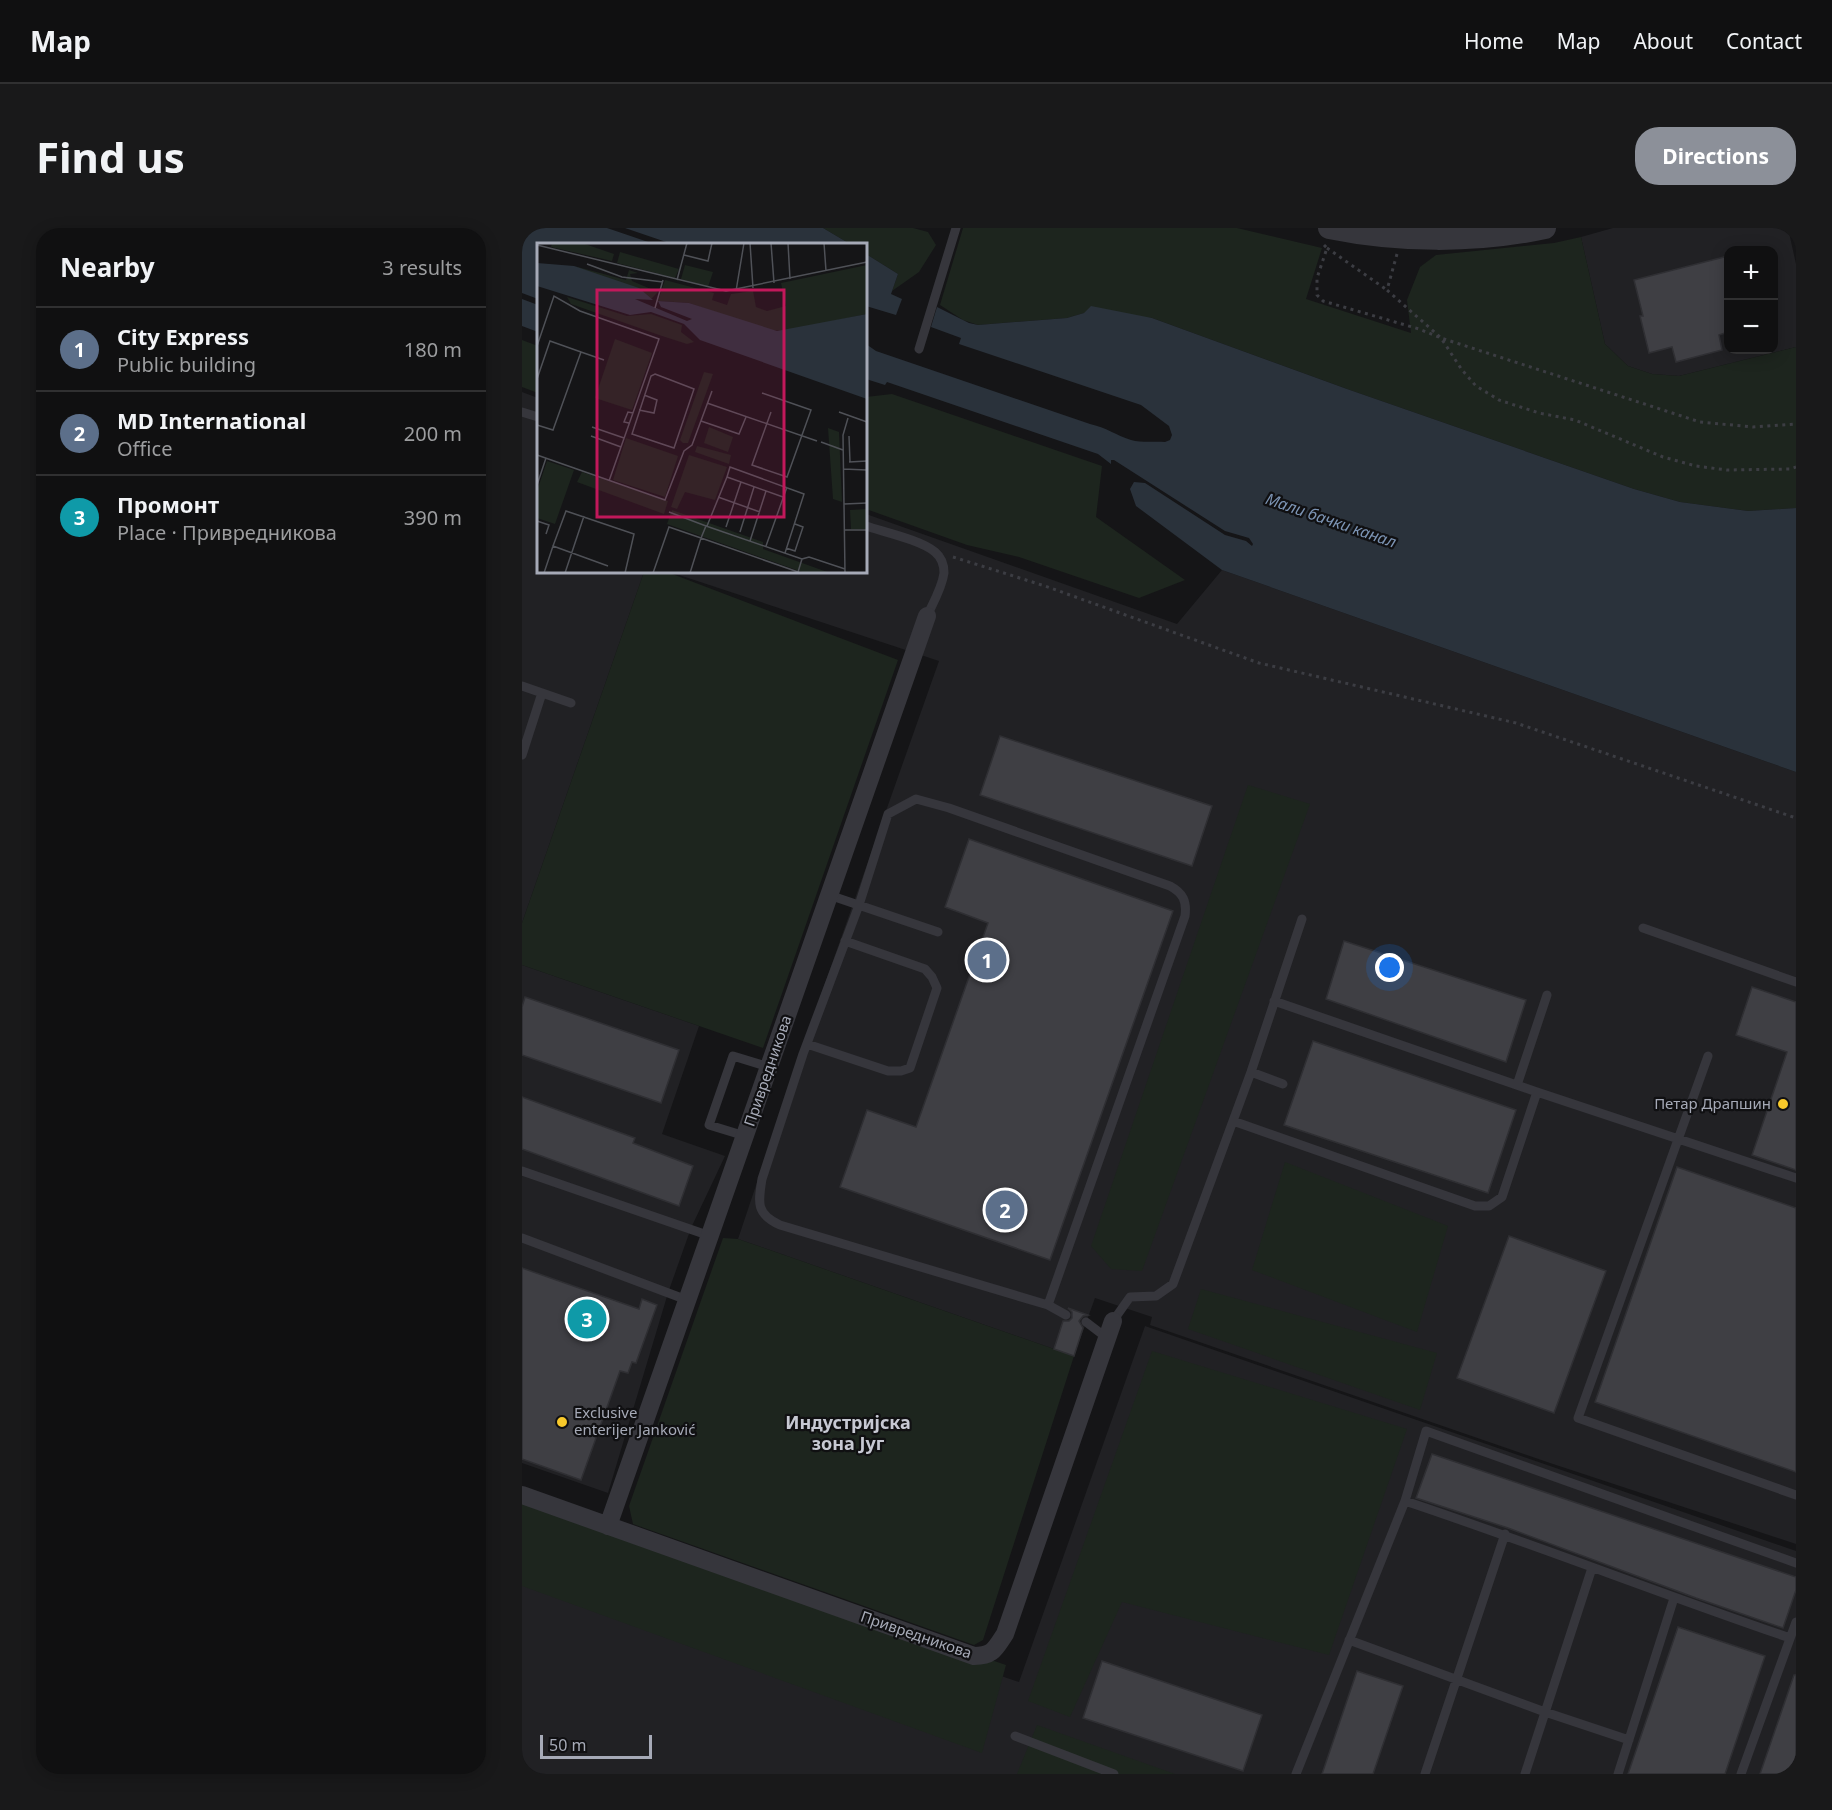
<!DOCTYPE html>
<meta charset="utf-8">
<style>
:root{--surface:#101011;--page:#19191a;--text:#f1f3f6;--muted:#9c9d9f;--line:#303031;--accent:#8c9099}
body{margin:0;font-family:"Noto Sans",sans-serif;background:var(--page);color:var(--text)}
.controls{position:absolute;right:18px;top:18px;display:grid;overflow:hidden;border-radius:12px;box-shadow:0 3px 15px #0003}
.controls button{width:54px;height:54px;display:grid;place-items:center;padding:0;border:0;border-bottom:2px solid var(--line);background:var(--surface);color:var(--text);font:30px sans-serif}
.scale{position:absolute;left:18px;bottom:15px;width:112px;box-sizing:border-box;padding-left:6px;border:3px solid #a6aab7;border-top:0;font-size:16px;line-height:21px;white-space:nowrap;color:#a6aab7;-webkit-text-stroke:4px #101012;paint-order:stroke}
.you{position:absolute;left:868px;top:740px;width:21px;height:21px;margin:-15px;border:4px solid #fff;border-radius:50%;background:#1a73e8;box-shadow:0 0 0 9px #1a73e833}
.badge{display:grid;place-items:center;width:39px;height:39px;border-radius:50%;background:var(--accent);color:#fff;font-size:20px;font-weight:700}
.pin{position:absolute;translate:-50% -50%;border:3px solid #fff;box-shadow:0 2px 6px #0006}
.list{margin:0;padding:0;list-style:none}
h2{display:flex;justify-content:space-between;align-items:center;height:78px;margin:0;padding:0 24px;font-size:26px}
h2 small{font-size:20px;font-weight:400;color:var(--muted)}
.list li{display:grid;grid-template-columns:39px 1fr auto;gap:18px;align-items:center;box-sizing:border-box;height:84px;padding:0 24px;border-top:2px solid var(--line)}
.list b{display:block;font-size:22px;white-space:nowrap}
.list p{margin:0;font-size:20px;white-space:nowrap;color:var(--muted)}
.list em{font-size:20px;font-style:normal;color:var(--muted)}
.map{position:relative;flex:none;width:1274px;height:1546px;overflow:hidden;border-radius:24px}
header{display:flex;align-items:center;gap:36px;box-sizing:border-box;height:84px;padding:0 30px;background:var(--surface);border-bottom:2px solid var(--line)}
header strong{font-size:28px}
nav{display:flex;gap:33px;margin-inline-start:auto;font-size:21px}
.intro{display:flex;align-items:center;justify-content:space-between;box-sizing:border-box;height:144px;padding:0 36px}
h1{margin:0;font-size:42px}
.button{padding:15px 27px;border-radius:24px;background:var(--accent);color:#fff;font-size:21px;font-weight:700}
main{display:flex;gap:36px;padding:0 36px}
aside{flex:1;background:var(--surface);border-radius:24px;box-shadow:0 3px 15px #0003}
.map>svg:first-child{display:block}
</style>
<header>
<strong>Map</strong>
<nav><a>Home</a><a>Map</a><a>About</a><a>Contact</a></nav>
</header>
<div class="intro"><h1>Find us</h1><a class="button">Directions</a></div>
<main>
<aside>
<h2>Nearby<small>3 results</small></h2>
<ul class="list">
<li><span class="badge" style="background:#5c6f8a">1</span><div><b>City Express</b><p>Public building</p></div><em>180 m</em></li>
<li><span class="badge" style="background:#5c6f8a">2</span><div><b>MD International</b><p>Office</p></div><em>200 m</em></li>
<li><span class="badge" style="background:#0f9aa8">3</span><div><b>Промонт</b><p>Place · Привредникова</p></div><em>390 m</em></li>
</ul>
</aside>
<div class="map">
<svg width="1274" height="1546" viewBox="0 0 1274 1546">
<rect width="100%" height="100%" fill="#151517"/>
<path fill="#212124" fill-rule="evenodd" d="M1091,0H1266L1274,36V119L1157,148L1130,146L1106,138L1083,116L1059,9ZM1206,22H1252V122H1206Z
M0,164L16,170V344H122L0,695Z
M344,286L655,396L700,342L1274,544V1316L1028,1235L628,1097L630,1089L573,1070L552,1128L216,1011L278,826L417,433L148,344H344Z
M0,737L177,798L140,906L203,928L169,1000L146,1065L86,1265L0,1235Z
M623,1098L1274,1323V1546H0V1285L497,1454Z"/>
<path fill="#1d251e" d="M301,0H391L406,4L414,17L397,44L370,63L376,46L344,26V16H328Z
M441,0H715L800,20L784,71L889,105L885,72L898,39L914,27L1032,15L1059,9L1083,116L1106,138L1130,146L1157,148L1274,119V280L1226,283L1158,274L1112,261L825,161L630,90L562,85L545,90L456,97L441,92L418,77Z
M0,112L16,118V165L0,159Z
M370,166L580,238L574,289L663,352L617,370L497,329L445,317L344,281V169Z
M122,344H145L376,432L241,820L0,737V695Z
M726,557L788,576L620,1043L589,1041L569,1018Z
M763,934L926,998L895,1104L730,1042Z
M201,1010L216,1011L552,1128L461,1412L452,1417L111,1296L107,1278Z
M679,1061L915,1125L898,1182L666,1101Z
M630,1123L885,1201L807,1427L600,1374L548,1489L506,1473Z
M0,1272L484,1437L460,1525L0,1358Z
M515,1497L653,1546H495Z"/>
<path fill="#2a323b" d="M0,0H85L132,16H16V71L0,65Z
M103,0H301L328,16H150Z
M344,26L376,46L369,66L380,71L374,87L344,78Z
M0,71L16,77V104L0,98Z
M569,78L630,90L825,161L1112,261L1158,274L1226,283L1274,280V544L700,342L614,278L608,261L612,254L623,255L703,307L724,313L730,318L731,316L727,310L703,303L592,232H589V236L576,226L365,154L363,157L344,151V116L354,123L568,196C586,200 593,207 609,212C620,215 632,213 643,214L648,212L650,207L647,198L619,177L437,116L439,110L409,99L415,79L447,95L456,97L545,90L562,85Z"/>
<path fill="#3f3f44" stroke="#2f2f33" stroke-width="1.5" d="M1206,28V104L1197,107L1200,122L1154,134L1150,119L1127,125L1118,88H1121L1112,52Z
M478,508L690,578L670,638L458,567Z
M447,611L651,683L528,1032L318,959L345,882L394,899L466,695L423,679Z
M822,713L1004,772L984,834L804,771Z
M1230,759L1274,774V942L1230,927L1265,824L1214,807Z
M3,769L157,822L139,875L0,827V779Z
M791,813L994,882L966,965L762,897Z
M0,869L113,910L111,915L171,938L157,978L0,921Z
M1155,939L1274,980V1244L1073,1174Z
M987,1008L1084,1043L1032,1185L935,1150Z
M0,1040L117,1081L120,1071L135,1077L114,1135L110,1134L106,1145L98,1143L59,1252L0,1231Z
M546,1080L566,1087L561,1088L557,1093L561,1100L552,1128L532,1121L541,1093H547L550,1090V1084Z
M910,1226L1274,1349V1362L1261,1400L1174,1370L986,1300L894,1270Z
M1156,1399L1243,1428L1203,1546H1106Z
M580,1433L740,1487L721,1543L561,1490Z
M835,1443L881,1458L851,1546H800Z
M1272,1447H1274V1546H1238Z"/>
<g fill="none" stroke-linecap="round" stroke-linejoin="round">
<path stroke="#3c3d43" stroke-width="3" stroke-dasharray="3 4.5" stroke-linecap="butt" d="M802,17L805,20L795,50V67L801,73L897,101L919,110L1178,194L1231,199L1274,196
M805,20L865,62
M875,26L865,62L919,110L940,142L954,158L977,172L1017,185L1053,192L1141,229L1174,238L1205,242L1268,241L1274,239
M431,329L523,358L737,435L994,495L1274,590"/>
<path stroke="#36363c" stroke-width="9" d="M397,121L434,0
M0,184L16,189
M344,298C362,304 399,312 413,324C419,329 422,337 422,345C420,360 411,375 405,388
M0,458L49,475
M0,527L20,465
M394,571L427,580L648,658C661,665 665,673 663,688L526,1077L258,997C234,986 236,975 240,951L281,826L337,677L366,586Z
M307,667L416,704
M1121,700L1274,754
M752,773L1015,864L1274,950
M285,816L366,843H379L388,840L415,760L410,749L403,741L323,713
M1186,828L1056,1190L1274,1267
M729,844L761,856
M995,857L1025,767
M711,893L953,978H967L980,969L1015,864
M223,908L187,897L211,828L247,839
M0,943L188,1008
M0,1010L165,1072
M526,1077L544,1087
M591,1093L608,1069L634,1068L651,1056L729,844L780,691
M564,1094L585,1110
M883,1273L904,1203L1274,1335
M827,1412L1023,1484L1107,1512
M493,1508L592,1546
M774,1546L883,1273C1012,1316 1139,1366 1268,1410
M903,1546L983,1306
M1003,1546L1070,1340
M1096,1546L1152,1370
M1219,1546L1274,1394"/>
<path stroke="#36363c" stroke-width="18" d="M0,1267L452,1428C471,1428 473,1421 483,1406L591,1093
M86,1298L405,388"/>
<path stroke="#36363c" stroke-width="22" d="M807,0C876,14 953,15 1023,0"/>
</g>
<g fill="#f8c92b" stroke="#101012" stroke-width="2">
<circle cx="1261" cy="876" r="6"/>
<circle cx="40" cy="1194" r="6"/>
</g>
<g text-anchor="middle" stroke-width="4.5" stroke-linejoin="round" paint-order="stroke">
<g font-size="15" fill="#a6aab7" stroke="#101012">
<text transform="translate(246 843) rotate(-71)" y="5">Привредникова</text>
<text transform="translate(394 1407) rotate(19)" y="5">Привредникова</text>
</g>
<g font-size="15" fill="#a6aab7" stroke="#101012" text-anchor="end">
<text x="1249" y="881">Петар Драпшин</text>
<text x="52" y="1190" text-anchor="start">Exclusive<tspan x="52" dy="17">enterijer Janković</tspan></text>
</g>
<g font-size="16" font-style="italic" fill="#7c94b4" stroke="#101012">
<text transform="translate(809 292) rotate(19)" y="6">Мали бачки канал</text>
</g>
<g font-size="18" font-weight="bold" fill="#c7c9d3" stroke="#101012">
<text x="326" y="1201">Индустријска<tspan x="326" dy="21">зона Југ</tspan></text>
</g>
</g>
<g transform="translate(15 15)">
<rect width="330" height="330" fill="#151517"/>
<path d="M15,0H45L77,11L75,18L14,4ZM83,9L142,26L138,35L80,20ZM148,22L176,29L171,44L144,36ZM330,22V71L249,88L230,87L152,60L121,58L128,37L177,50L175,57L190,62L194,51L216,48L219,64L230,68L249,63L244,40ZM37,23L89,37L92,27L101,30L93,31L95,38L121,49L114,56ZM30,54L90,73L114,71L145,82L144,89L157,99L150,101L125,93L34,61ZM78,96L115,110L95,167L58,155ZM167,129L176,131L151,200H146L143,197ZM172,184L196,194L191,209L167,200ZM291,185L302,189L305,259L296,256ZM89,195L141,213L128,254L76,237ZM160,203L194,212L192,221L158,209ZM152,212L190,224L178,257L148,249L140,266L134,264ZM10,218L37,227L18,281L0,275V248ZM45,229L131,258L127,271L40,239ZM330,266V286H314L313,267ZM135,267L226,299V306L293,330H268L130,281Z" fill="#1d251e"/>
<path d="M0,20L37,23L102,45L116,57L98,56L150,78L155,76L124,64L121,58L152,60L240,88L330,71V156L163,97L147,81L114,69L93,72L0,43Z" fill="#2a323b"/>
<path fill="none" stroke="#4f5157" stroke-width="1.5" d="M213,0L216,45M234,0L237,40M251,0L253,36M287,0L289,28M0,2L189,48L330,19M147,12L171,18L175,0M50,21L85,34L126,39M140,37L150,0M199,48L207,0M118,65L126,37M0,103L17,53L43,68L122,96L72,238M44,109L67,117M118,131L157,146L137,205L95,191L114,133ZM0,136L13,98L44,109L16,187L0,182M225,150L274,167L250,234L215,222L234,169M170,160L280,198M102,167L117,170L120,157L107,152M302,169L330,179M164,178L202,191L209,174M92,180L87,179L91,169L96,170M55,184L87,195M54,193L84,204M312,193L313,219M284,199L306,207M0,212L128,257L147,208L155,202L175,148M312,219L330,218M306,226L330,227M190,234L193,224L267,251L248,310M0,242L9,215M181,254L223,269M307,261L330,260M132,269L169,283M0,278L12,282L9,291M170,283L190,234L246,254M189,284L204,239M308,287H330M203,289L217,244M213,298L229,248M229,303L250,244M249,305L258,308L266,284L258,281M265,316L272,314L308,326M71,323L16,303L29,268L97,291L88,330M261,329L265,316L169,283L164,295L264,330M7,330L16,303M28,330L47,273M116,330L132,284L164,295L153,330M308,330L306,192L311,175"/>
<path fill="#c2185b" fill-opacity="0.15" stroke="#c2185b" stroke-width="3" d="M60,47H247V274H60Z"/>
<rect width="330" height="330" fill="none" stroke="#a6aab7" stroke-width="3"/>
</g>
</svg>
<div class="controls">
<button>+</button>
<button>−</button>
</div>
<div class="scale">50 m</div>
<div class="you"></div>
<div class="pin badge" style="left:465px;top:732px;background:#5c6f8a">1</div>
<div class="pin badge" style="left:483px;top:982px;background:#5c6f8a">2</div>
<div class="pin badge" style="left:65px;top:1091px;background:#0f9aa8">3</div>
</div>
</main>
